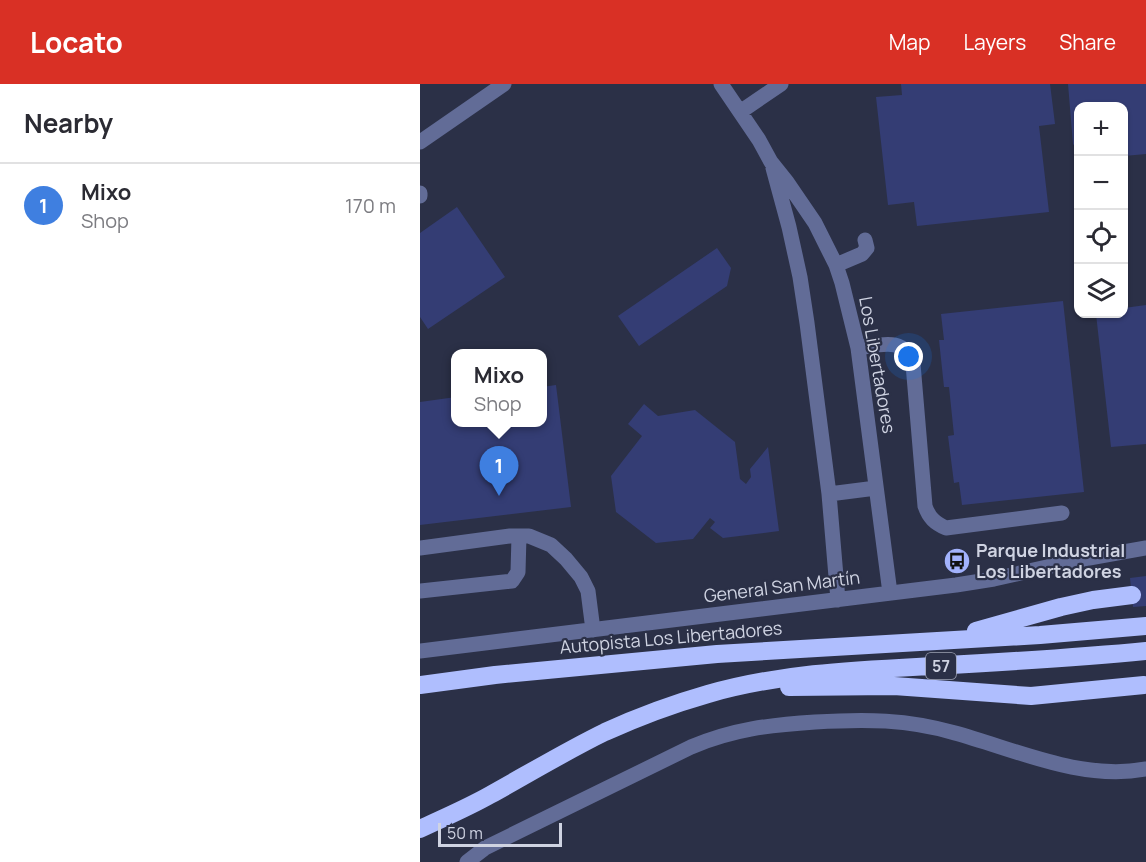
<!DOCTYPE html>
<meta charset="utf-8">
<style>
:root{--surface:#fff;--page:#f2f2f3;--text:#2b2b33;--muted:#7c7c81;--line:#e1e1e2;--accent:#d93025}
body{margin:0;font-family:Manrope,sans-serif;background:var(--page);color:var(--text)}
.controls{position:absolute;right:18px;top:18px;display:grid;overflow:hidden;border-radius:12px;box-shadow:0 2px 4px #0004}
.controls button{width:54px;height:54px;display:grid;place-items:center;padding:0;border:0;border-bottom:2px solid var(--line);background:var(--surface);color:var(--text);font:30px sans-serif}
.scale{position:absolute;left:18px;bottom:15px;width:124px;box-sizing:border-box;padding-left:6px;border:3px solid #cfd3e2;border-top:0;font-size:16px;line-height:21px;white-space:nowrap;color:#cfd3e2;-webkit-text-stroke:4px #2b3047;paint-order:stroke}
.you{position:absolute;left:489px;top:273px;width:21px;height:21px;margin:-15px;border:4px solid #fff;border-radius:50%;background:#1a73e8;box-shadow:0 0 0 9px #1a73e833}
.badge{display:grid;place-items:center;width:39px;height:39px;border-radius:50%;background:var(--accent);color:#fff;font-size:20px;font-weight:700}
.pin{position:absolute;translate:-50% -50px;filter:drop-shadow(0 2px 3px #0008)}
.pin::after{content:'';position:absolute;top:32px;width:21px;height:18px;background:inherit;clip-path:polygon(0 0,100% 0,50% 100%)}
.popup{position:absolute;left:31px;top:265px;width:96px;height:78px;box-sizing:border-box;display:grid;place-content:center;border-radius:12px;background:var(--surface);filter:drop-shadow(0 2px 4px #0005);font-size:20px;white-space:nowrap;color:var(--muted)}
.popup b{font-size:22px;color:var(--text)}
.popup::after{content:'';position:absolute;left:50%;top:100%;margin-left:-12px;border:12px solid transparent;border-top-color:var(--surface)}
.list{margin:0;padding:0;list-style:none}
h2{display:flex;justify-content:space-between;align-items:center;height:78px;margin:0;padding:0 24px;font-size:26px}
h2 small{font-size:20px;font-weight:400;color:var(--muted)}
.list li{display:grid;grid-template-columns:39px 1fr auto;gap:18px;align-items:center;box-sizing:border-box;height:84px;padding:0 24px;border-top:2px solid var(--line)}
.list b{display:block;font-size:22px;white-space:nowrap}
.list p{margin:0;font-size:20px;white-space:nowrap;color:var(--muted)}
.list em{font-size:20px;font-style:normal;color:var(--muted)}
.icon{flex:none;width:33px;height:33px;fill:none;stroke:currentColor;stroke-width:2;stroke-linecap:round;stroke-linejoin:round}
.map{position:relative;flex:none;width:726px;height:778px;overflow:hidden}
header{display:flex;align-items:center;gap:36px;box-sizing:border-box;height:84px;padding:0 30px;background:var(--accent);color:#fff}
header strong{font-size:28px}
nav{display:flex;gap:33px;margin-inline-start:auto;font-size:21px}
main{display:flex}
aside{flex:1;background:var(--surface)}
.map>svg:first-child{display:block}
</style>
<header>
<strong>Locato</strong>
<nav><a>Map</a><a>Layers</a><a>Share</a></nav>
</header>
<main>
<aside>
<h2>Nearby<small></small></h2>
<ul class="list">
<li><span class="badge" style="background:#3f7fe0">1</span><div><b>Mixo</b><p>Shop</p></div><em>170 m</em></li>
</ul>
</aside>
<div class="map">
<svg width="726" height="778" viewBox="0 0 726 778">
<rect width="100%" height="100%" fill="#2b3047"/>
<path fill="#343d74" d="M481,0H630L635,40L619,42L629,128L497,142L494,118L468,121L456,13L482,11Z
M648,0H726V70L704,72V22H658V67L653,60Z
M37,123L85,193L8,245L0,233V149Z
M297,164L311,184L307,202L219,262L198,232Z
M643,217L664,408L542,421L539,398L534,399L528,352L534,351L529,303H524L519,256H524L521,230Z
M726,221V360L691,363L676,230H704V224Z
M136,301L151,423L0,441V318L36,313V338H122V303Z
M224,320L238,332L275,326L315,358L320,395L326,400L331,393L330,385L348,363L359,447L303,454L290,444L295,438L290,434L273,455L236,459L196,428L191,392L222,352L208,340Z
M726,492V522L713,523L710,494Z"/>
<g fill="none" stroke-linecap="round" stroke-linejoin="round">
<path stroke="#626c97" stroke-width="15" d="M301,0L339,56L351,78L367,98L395,139L416,181L422,199L438,264L470,509
M320,28L361,0
M0,58L84,0
M353,84L369,143L380,193L387,239L409,410L418,516
M0,109V112
M416,181L442,170L447,164L445,156
M438,264C461,261 484,252 493,280L505,422C509,434 515,439 526,444L642,429
M409,410L456,404
M0,464L90,452H109L131,461L146,475L161,493L168,507L173,546
M0,507L92,497L98,488L99,452
M0,567L536,501L574,495L658,476L726,464
M47,778L65,764L271,663C313,645 350,641 395,638C445,635 487,635 535,649C597,666 661,697 726,685"/>
<path stroke="#afbefe" stroke-width="18" d="M556,547L641,523L673,516L712,511
M0,601L75,591L297,570L620,551L726,542
M369,603L474,602L611,612L724,601
M0,745C23,734 47,724 70,711C108,690 146,667 185,648C218,633 253,620 288,610C361,589 437,586 513,582C584,578 655,574 726,567"/>
</g>
<defs>
<symbol id="bus-disc" viewBox="-11 -11 22 22"><circle r="9.5" fill="#a2b2fd" stroke="#2b3047"/><path d="M-5-6H5V4H4V6H2V4H-2V6H-4V4H-5ZM-3.5-4V0h7V-4ZM-3.5 1.2v1.5H-2V1.2ZM2 1.2v1.5H3.5V1.2Z" fill="#111"/></symbol>
</defs>
<g fill-rule="evenodd">
<use href="#bus-disc" x="522" y="462" width="30" height="30"/>
</g>
<g text-anchor="middle" stroke-width="4.5" stroke-linejoin="round" paint-order="stroke">
<rect fill="#2b3047" stroke="#9ea2b4" stroke-width="1.5" x="506" y="569" width="30" height="26" rx="4.5"/>
<g font-size="16" font-weight="bold" fill="#cfd3e2">
<text x="521" y="588">57</text>
</g>
<g font-size="18" fill="#cfd3e2" stroke="#2b3047">
<text transform="translate(457 281) rotate(80)" y="6">Los Libertadores</text>
<text transform="translate(362 503) rotate(-7)" y="6">General San Martín</text>
<text transform="translate(251 554) rotate(-5)" y="6">Autopista Los Libertadores</text>
</g>
<g font-size="18" font-weight="bold" fill="#cfd3e2" stroke="#2b3047" text-anchor="start">
<text x="556" y="473">Parque Industrial<tspan x="556" dy="21">Los Libertadores</tspan></text>
</g>
</g>
</svg>
<div class="controls">
<button>+</button>
<button>−</button>
<button><svg class="icon" aria-label="locate" viewBox="0 0 24 24"><circle cx="12" cy="12" r="6"/><path d="M12 2v4M12 18v4M2 12h4M18 12h4"/></svg></button>
<button><svg class="icon" aria-label="layers" viewBox="0 0 24 24"><path d="M12 4l9 5-9 5-9-5zM3 14l9 5 9-5"/></svg></button>
</div>
<div class="scale">50 m</div>
<div class="you"></div>
<div class="pin badge" style="left:79px;top:412px;background:#3f7fe0">1</div>
<div class="popup"><b>Mixo</b>Shop</div>
</div>
</main>
